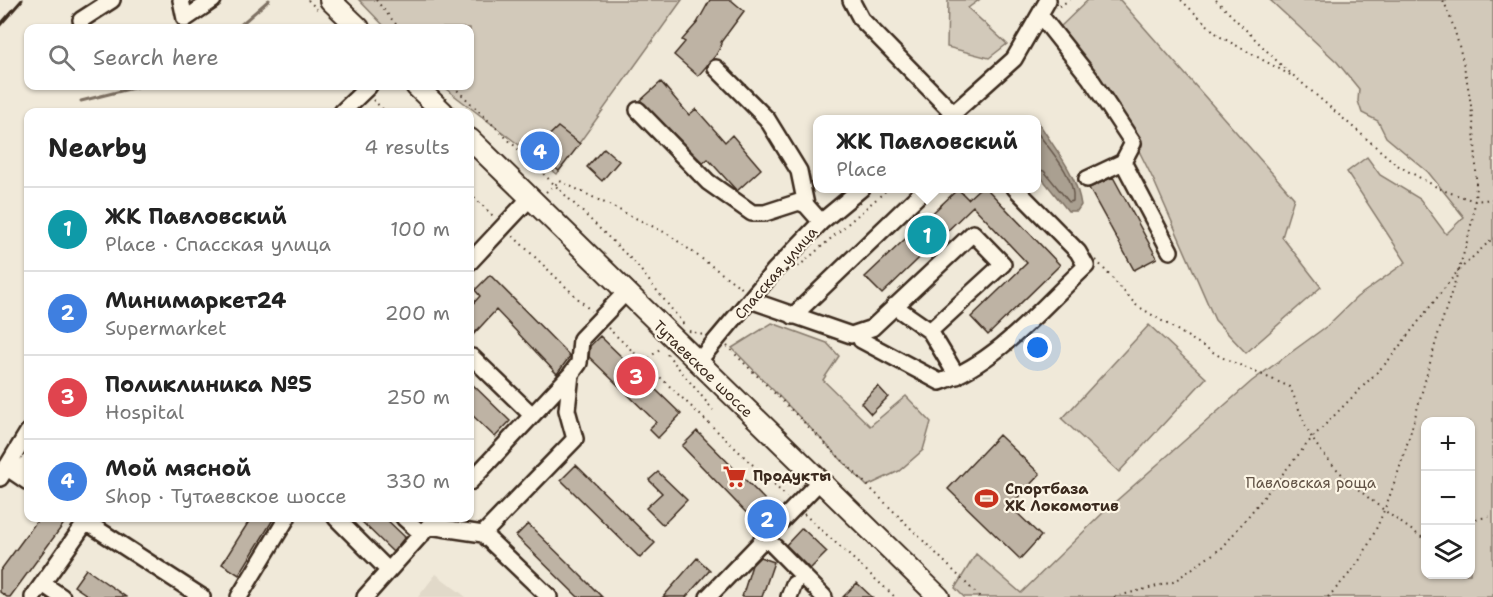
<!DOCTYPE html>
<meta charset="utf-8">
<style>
:root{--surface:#fff;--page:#f2f2f2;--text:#222;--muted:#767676;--line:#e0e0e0;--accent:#c8321e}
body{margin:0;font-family:"Shantell Sans",sans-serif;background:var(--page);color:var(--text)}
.controls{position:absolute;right:18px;bottom:18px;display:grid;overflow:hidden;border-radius:12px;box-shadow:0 2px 4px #0004}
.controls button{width:54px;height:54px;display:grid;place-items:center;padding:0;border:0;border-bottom:2px solid var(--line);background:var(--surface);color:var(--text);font:30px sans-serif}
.you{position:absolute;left:1038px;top:348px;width:21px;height:21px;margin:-15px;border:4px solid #fff;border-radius:50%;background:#1a73e8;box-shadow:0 0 0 9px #1a73e833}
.badge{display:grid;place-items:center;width:39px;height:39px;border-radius:50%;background:var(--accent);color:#fff;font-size:20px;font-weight:700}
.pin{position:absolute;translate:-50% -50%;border:3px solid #fff;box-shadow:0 2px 6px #0006}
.popup{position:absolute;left:813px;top:115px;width:228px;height:78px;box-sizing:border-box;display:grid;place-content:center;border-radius:12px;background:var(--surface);filter:drop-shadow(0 2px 4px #0005);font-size:20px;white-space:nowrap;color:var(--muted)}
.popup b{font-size:22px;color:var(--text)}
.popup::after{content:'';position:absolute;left:50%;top:100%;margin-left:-12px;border:12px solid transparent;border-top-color:var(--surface)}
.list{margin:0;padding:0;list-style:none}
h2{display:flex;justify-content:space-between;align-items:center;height:78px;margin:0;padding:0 24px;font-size:26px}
h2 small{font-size:20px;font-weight:400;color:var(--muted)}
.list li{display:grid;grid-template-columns:39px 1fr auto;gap:18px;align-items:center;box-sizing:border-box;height:84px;padding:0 24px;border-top:2px solid var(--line)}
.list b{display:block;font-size:22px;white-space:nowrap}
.list p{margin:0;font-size:20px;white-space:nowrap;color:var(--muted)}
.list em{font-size:20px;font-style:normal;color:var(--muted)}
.icon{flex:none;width:33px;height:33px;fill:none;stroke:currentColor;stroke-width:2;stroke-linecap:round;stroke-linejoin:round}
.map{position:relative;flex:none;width:1493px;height:597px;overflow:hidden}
.search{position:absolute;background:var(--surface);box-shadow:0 2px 4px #0004;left:24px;top:24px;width:450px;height:66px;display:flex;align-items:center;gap:15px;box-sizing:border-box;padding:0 21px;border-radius:12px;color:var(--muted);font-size:22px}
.panel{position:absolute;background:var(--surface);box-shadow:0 2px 4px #0004;left:24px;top:108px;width:450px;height:414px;border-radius:12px}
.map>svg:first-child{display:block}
</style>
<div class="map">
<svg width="1493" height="597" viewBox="0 0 1493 597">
<rect width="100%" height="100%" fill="#f0e9d9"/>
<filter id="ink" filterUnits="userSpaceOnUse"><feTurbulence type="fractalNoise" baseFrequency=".0167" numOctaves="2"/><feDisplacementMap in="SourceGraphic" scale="12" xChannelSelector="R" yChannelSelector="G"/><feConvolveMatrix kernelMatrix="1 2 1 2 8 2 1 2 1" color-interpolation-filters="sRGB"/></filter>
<g filter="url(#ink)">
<path fill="#e1d9c9" d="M436,574L466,597H418Z"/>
<path fill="#d2c9ba" stroke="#867a6c" stroke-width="1.5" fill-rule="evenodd" d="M359,0H682L557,174L442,86H470V28H386Z
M948,0H979L968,8L1007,44L989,58L947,47Z
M1088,0H1120L1294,198L1282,237L1321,287L1246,353L1215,320L1154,181L1124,121L1060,27Z
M1270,0H1493V597H964L955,588L976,554L1021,593L1107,509L1252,381L1327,326L1357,297L1406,262L1347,172L1367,157L1380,175L1420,199L1446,234L1464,217L1428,172L1386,137L1378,121L1362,113L1358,101L1359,89L1337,62ZM1426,422H1470V574H1426Z
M772,323L827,343L839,356L823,380L870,426L906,396L931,422L923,450L899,471L867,486L732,348Z
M1149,325L1206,378L1119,472L1062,419Z"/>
<path fill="#aaa091" stroke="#7e7163" stroke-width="1.5" d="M1037,120C1054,149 1076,171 1081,205L1077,211H1068L1037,172Z"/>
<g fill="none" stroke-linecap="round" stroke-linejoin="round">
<path stroke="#67594c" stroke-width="1.5" d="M1036,131C1050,150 1076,177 1073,201L1069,202L1044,171L1036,169"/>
<path stroke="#7e7163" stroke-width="3" d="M237,28L269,0
M81,101L141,86"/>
</g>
<path fill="#beb3a4" stroke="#3b2a1e" stroke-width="1.5" d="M710,0H731L744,11L721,42L722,44L716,55L698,76L674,55L685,42L682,40L697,23Z
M661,82L689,115L696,109L725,142L732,135L761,169L737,191L708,159L703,163L640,101Z
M558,127L580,144L559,171L534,150Z
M604,148L619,161L602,181L587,167Z
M1113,177L1157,258L1134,270L1089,188Z
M958,189L968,199L979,189H987L1060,265L988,335L971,317L1027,263L973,206L882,294L865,277Z
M490,275L570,356L557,374L496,310L470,338V307L480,296L475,290Z
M600,336L681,414L658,438L649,429L656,422L589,357L590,346Z
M470,382L510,421L495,437L470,413Z
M878,386L888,397L871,414L861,403Z
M697,431L777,512L761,528L682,446Z
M999,435L1040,474L1010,506L1041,536L1020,559L948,489Z
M576,465L655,543L640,558L561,480Z
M658,472L687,500L663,525L646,508L662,493L649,480Z
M39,518H68L10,597H7L0,592V571Z
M251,518H274L239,575L222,564Z
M358,518H385L405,537L393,552Z
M528,524L567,562L602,597H578L516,536Z
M802,528L827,552L810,569L786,545Z
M760,557L774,562L762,597H742L752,565Z
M697,558L710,570L686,597H663Z
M86,569L126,597H90L74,586Z
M857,583L872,597H843Z"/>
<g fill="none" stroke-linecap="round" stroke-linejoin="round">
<defs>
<path id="minor" d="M181,0L185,19L213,0
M851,0L861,19L954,114
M1040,15L1090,78L1133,143L1123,162L1170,251
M81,20L112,0
M716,68L767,119L799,171L806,205
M638,110L708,182L752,213H765L799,202L806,205L821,222
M342,112L369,86
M947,119L1014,59L1048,0
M1087,179L1123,162
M470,262L529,199
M750,300L851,335L872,328L973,233L1003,264L930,331L894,306
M793,316L926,188
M930,331L957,376
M861,340L940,382C997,363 1043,306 1086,266L1078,252L1015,188
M472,357L532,415
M697,363L774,271L821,222L862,188
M6,467L28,482
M17,474L28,462
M0,478L28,432
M470,482L571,374L579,363L581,339L625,293
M80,518L202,597
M336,518L388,570
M404,518L422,534
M429,526L483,534L549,597
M483,534L575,439L567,410L571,374
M765,537L824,597
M43,584L62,597
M33,597L86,522
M239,597L287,518
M365,597L435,519
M708,597L819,482
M789,597L794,584"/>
<path id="major" d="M330,0L359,28
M416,86L443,112
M470,139L939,597"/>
</defs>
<use href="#minor" stroke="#3b2a1e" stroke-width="20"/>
<use href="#major" stroke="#3b2a1e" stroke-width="24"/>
<path stroke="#3b2a1e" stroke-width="2" stroke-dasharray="1.5 4.5" stroke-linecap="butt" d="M308,0L317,9
M376,0L399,28
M1181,0L1219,36L1294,77
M1216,0L1280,64L1397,165L1442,190L1475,201L1493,199
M1059,6L1070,0
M453,86L635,263L685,326
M373,100L386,112
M546,192L560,181L668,234L743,289
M470,193L494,217
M513,236L591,311
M1096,260L1136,305L1221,357L1290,387C1297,403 1303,422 1312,438C1335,476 1389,515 1426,540
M798,267L889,188
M608,328L787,497
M689,331L703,335
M727,346L980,597
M667,354L713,410
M644,362L661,348
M804,514L895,597
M1470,520L1493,516
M1114,597L1173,582L1223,547L1312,438L1388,361L1457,272L1493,238
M1328,597C1341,583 1356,568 1365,551C1400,487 1419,398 1440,328C1451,291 1472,237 1475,200C1480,143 1467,52 1443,0"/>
<use href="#minor" stroke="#fcf5e5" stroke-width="15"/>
<use href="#major" stroke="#fcf5e5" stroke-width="20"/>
<path stroke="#3b2a1e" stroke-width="3" d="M0,25L22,0"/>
</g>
</g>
<defs>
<symbol id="supermarket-bare" viewBox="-9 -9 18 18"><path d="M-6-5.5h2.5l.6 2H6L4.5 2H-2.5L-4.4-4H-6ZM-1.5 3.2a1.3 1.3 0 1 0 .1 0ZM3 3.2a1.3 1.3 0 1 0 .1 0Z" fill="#c8321e" stroke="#fcf5e5" stroke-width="2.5" paint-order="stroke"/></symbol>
<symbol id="stadium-bare" viewBox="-9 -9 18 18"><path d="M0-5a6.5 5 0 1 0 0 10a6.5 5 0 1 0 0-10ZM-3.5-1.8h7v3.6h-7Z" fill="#c8321e" stroke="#fcf5e5" stroke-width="2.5" paint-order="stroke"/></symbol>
</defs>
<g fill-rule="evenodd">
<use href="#supermarket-bare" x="718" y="460" width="33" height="33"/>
<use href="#stadium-bare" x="970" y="482" width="33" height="33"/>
</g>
<g text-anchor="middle" stroke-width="4.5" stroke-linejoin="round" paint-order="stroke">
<g font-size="15" fill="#3b2a1e" stroke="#fcf5e5">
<text transform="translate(776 273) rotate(-49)" y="5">Спасская улица</text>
<text transform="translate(703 369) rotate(44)" y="5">Тутаевское шоссе</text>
</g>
<g font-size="15" font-weight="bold" fill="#3b2a1e" stroke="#fcf5e5" text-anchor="start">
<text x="753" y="481">Продукты</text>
<text x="1005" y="494">Спортбаза<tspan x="1005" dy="17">ХК Локомотив</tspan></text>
</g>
<g font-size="15" fill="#615245" stroke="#fcf5e5">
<text x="1311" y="488">Павловская роща</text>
</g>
</g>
</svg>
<div class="controls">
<button>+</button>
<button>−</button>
<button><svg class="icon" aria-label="layers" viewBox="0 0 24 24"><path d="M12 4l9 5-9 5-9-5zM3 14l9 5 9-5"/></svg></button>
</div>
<div class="you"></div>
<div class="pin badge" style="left:927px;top:235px;background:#0f9aa8">1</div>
<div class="popup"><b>ЖК Павловский</b>Place</div>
<div class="pin badge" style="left:767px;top:519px;background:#3f7fe0">2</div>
<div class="pin badge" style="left:636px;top:376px;background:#e0444e">3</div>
<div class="pin badge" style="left:540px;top:151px;background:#3f7fe0">4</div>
<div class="search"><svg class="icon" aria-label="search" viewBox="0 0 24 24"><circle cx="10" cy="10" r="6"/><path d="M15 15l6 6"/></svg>Search here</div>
<section class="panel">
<h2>Nearby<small>4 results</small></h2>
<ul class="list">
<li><span class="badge" style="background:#0f9aa8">1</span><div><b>ЖК Павловский</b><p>Place · Спасская улица</p></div><em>100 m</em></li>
<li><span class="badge" style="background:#3f7fe0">2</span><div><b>Минимаркет24</b><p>Supermarket</p></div><em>200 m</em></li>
<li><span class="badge" style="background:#e0444e">3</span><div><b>Поликлиника №5</b><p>Hospital</p></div><em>250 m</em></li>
<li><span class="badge" style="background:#3f7fe0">4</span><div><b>Мой мясной</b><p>Shop · Тутаевское шоссе</p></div><em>330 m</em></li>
</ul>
</section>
</div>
